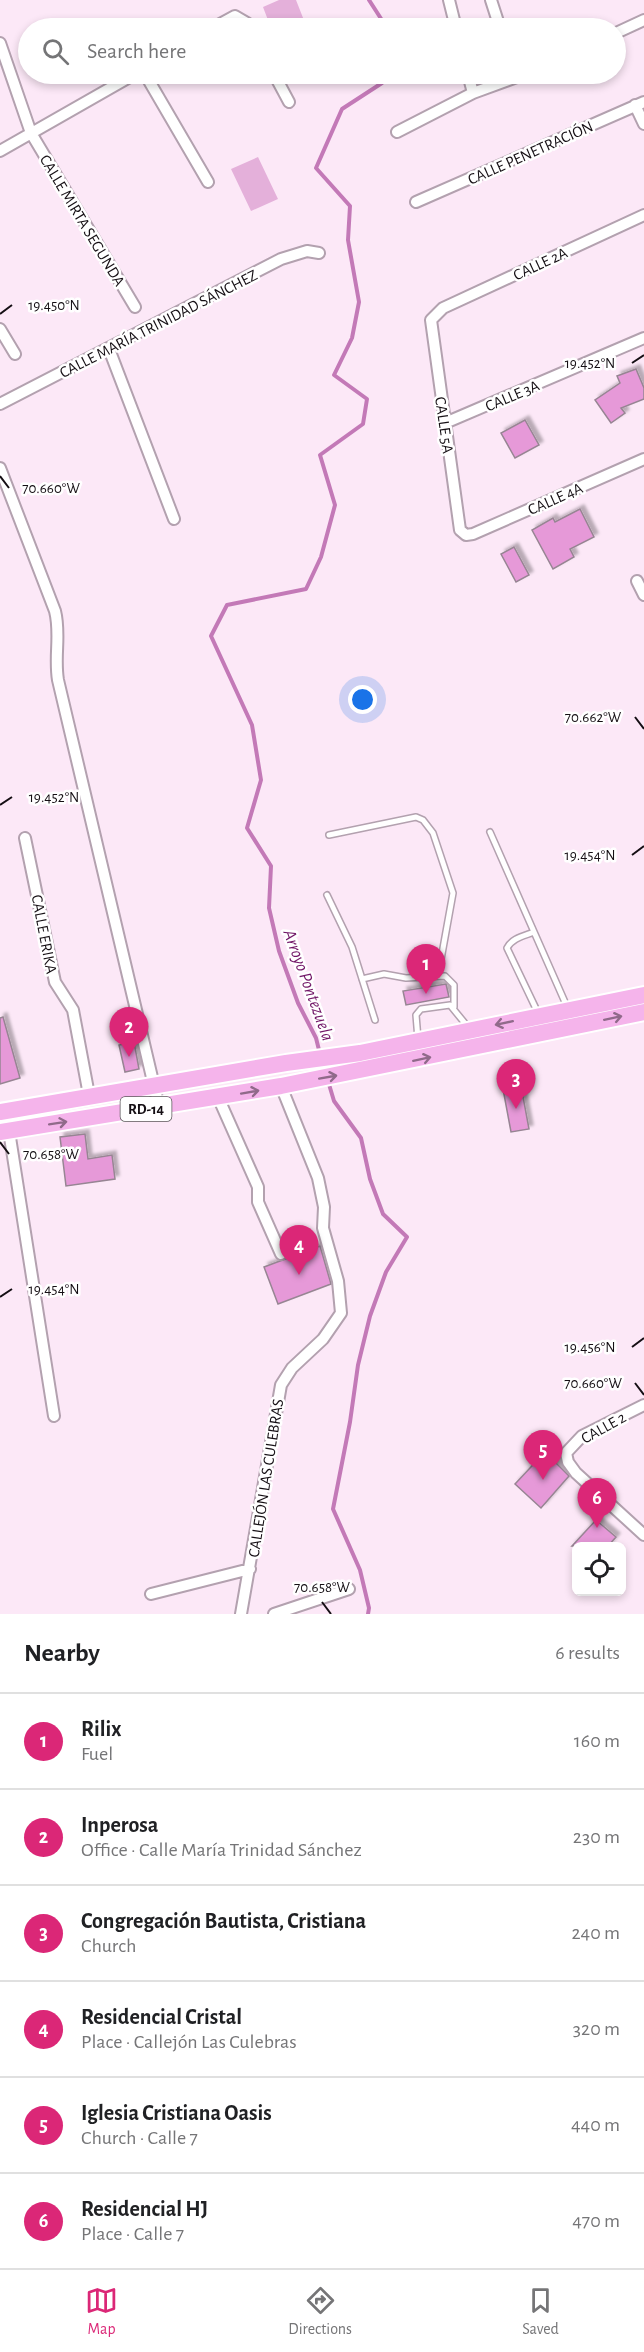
<!DOCTYPE html>
<meta charset="utf-8">
<style>
:root{--surface:#fff;--page:#f6f6f6;--text:#202124;--muted:#757577;--line:#e0e0e0;--accent:#db2777}
body{margin:0;font-family:"Alegreya Sans",sans-serif;background:var(--page);color:var(--text)}
.controls{position:absolute;right:18px;bottom:18px;display:grid;overflow:hidden;border-radius:9px;box-shadow:0 3px 9px #0003}
.controls button{width:54px;height:54px;display:grid;place-items:center;padding:0;border:0;border-bottom:2px solid var(--line);background:var(--surface);color:var(--text);font:30px sans-serif}
.you{position:absolute;left:363px;top:700px;width:21px;height:21px;margin:-15px;border:4px solid #fff;border-radius:50%;background:#1a73e8;box-shadow:0 0 0 9px #1a73e833}
.badge{display:grid;place-items:center;width:39px;height:39px;border-radius:50%;background:var(--accent);color:#fff;font-size:20px;font-weight:700}
.pin{position:absolute;translate:-50% -50px;filter:drop-shadow(0 2px 3px #0008)}
.pin::after{content:'';position:absolute;top:32px;width:21px;height:18px;background:inherit;clip-path:polygon(0 0,100% 0,50% 100%)}
.list{margin:0;padding:0;list-style:none}
h2{display:flex;justify-content:space-between;align-items:center;height:78px;margin:0;padding:0 24px;font-size:26px}
h2 small{font-size:20px;font-weight:400;color:var(--muted)}
.list li{display:grid;grid-template-columns:39px 1fr auto;gap:18px;align-items:center;box-sizing:border-box;height:96px;padding:0 24px;border-top:2px solid var(--line)}
.list b{display:block;font-size:22px;white-space:nowrap}
.list p{margin:0;font-size:20px;white-space:nowrap;color:var(--muted)}
.list em{font-size:20px;font-style:normal;color:var(--muted)}
.icon{flex:none;width:33px;height:33px;fill:none;stroke:currentColor;stroke-width:2;stroke-linecap:round;stroke-linejoin:round}
.map{position:relative;flex:none;width:644px;height:1614px;overflow:hidden}
.search{position:absolute;background:var(--surface);box-shadow:0 3px 9px #0003;left:18px;right:18px;top:18px;height:66px;display:flex;align-items:center;gap:15px;box-sizing:border-box;padding:0 21px;border-radius:33px;color:var(--muted);font-size:22px}
.sheet{height:654px;background:var(--surface)}
nav{display:flex;justify-content:space-around;align-items:center;box-sizing:border-box;height:84px;border-top:2px solid var(--line);background:var(--surface);font-size:16px;color:var(--muted)}
nav a{display:grid;justify-items:center;gap:3px}
nav .on{color:var(--accent)}
.map>svg:first-child{display:block}
</style>
<div class="map">
<svg width="644" height="1614" viewBox="0 0 644 1614">
<defs>
<filter id="shadow"><feDropShadow dx="4" dy="-4" stdDeviation="1.5" flood-color="#0004"/></filter>
</defs>
<rect width="100%" height="100%" fill="#fce8f7"/>
<path fill="#e4b0da" d="M279,0H296L307,28H271L263,7Z
M258,157L278,199L251,211L231,169Z"/>
<g fill="none" stroke-linecap="round" stroke-linejoin="round">
<path stroke="#c379b7" stroke-width="4" d="M369,0L387,28
M320,1054L316,1038L298,1003L279,951L269,908L271,866L247,828L261,780L252,725L211,636L227,605L306,589L321,557L335,505L320,455L363,424L367,399L334,375L352,338L359,302L348,240L350,206L316,168L342,109L382,83L384,74
M328,1081L334,1101L361,1138L370,1179L383,1214L407,1237L386,1272L370,1316L358,1365L350,1422L333,1509L360,1570L369,1608L368,1614"/>
</g>
<path fill="#e699d8" stroke="#978593" stroke-width="1.5" filter="url(#shadow)" d="M636,369L644,388V399L621,408L625,413L611,423L595,400L620,383L617,376Z
M525,420L539,445L515,458L501,433Z
M580,509L594,537L570,549L574,557L553,569L532,530L553,518L555,522Z
M514,547L529,575L516,582L501,554Z
M446,984L449,997L406,1005L403,991Z
M3,1017L20,1078L0,1084V1018Z
M134,1042L139,1069L125,1072L119,1045Z
M521,1086L529,1129L511,1132L503,1089Z
M85,1134L88,1159L112,1155L115,1179L66,1186L60,1137Z
M320,1246L331,1284L278,1304L264,1267Z
M545,1452L569,1476L541,1508L515,1484Z
M596,1520L616,1537L608,1546H572Z"/>
<g fill="none" stroke-linecap="round" stroke-linejoin="round">
<defs>
<path id="lane" d="M490,832L568,1009
M329,835L416,817L423,820L433,833L453,893L438,976
M327,895L352,947L375,1020
M534,932C524,936 512,938 507,948L539,1015
M362,979L384,974L406,978L445,976L454,985V1007
M418,1039L416,1015L421,1009L450,1005L468,1027"/>
<path id="street" d="M449,0L456,28
M491,0L500,28
M213,28L235,16L247,23L250,28
M616,33L644,20
M0,43L31,133L135,307
M145,74L208,182
M274,74L289,102
M468,74L473,93
M635,105L644,124
M397,132L473,93L525,74
M0,151L135,74
M416,202L644,102
M644,215L443,308L431,320L460,530L466,535L473,534L644,459
M0,329L15,354
M109,349L174,519
M0,404L281,259L307,251L319,253
M445,423L644,338
M0,468L55,611C61,634 54,656 58,680L159,1107
M637,581L644,595
M25,838L55,982L73,1010L89,1095
M218,1097L258,1187V1202L281,1254
M9,1131L54,1416
M644,1405L582,1436L566,1453L568,1462L576,1473L644,1535
M151,1594L250,1569
M241,1614L281,1385L292,1368L323,1339L341,1313L338,1281L323,1228L324,1207L318,1178L281,1086
M274,1614L349,1589"/>
<path id="primary" d="M0,1112L286,1063L360,1053L644,995
M0,1132L281,1086L644,1012"/>
</defs>
<use href="#lane" stroke="#b3a1af" stroke-width="8"/>
<use href="#street" stroke="#b3a1af" stroke-width="14"/>
<use href="#primary" stroke="#fff" stroke-width="20"/>
<use href="#lane" stroke="#fff" stroke-width="5"/>
<use href="#street" stroke="#fff" stroke-width="10"/>
<use href="#primary" stroke="#f5b4eb" stroke-width="16"/>
</g>
<defs><path id="oneway-shaft" d="M-6 0H5M1.5-3L5.5 0L1.5 3" fill="none" stroke-width="1.6" stroke-linecap="round" stroke-linejoin="round" transform="scale(1.5)"/></defs>
<g stroke="#906a8a">
<use href="#oneway-shaft" transform="translate(613 1018) rotate(-12)"/>
<use href="#oneway-shaft" transform="translate(504 1023) rotate(168)"/>
<use href="#oneway-shaft" transform="translate(422 1059) rotate(-12)"/>
<use href="#oneway-shaft" transform="translate(328 1077) rotate(-10)"/>
<use href="#oneway-shaft" transform="translate(250 1092) rotate(-10)"/>
<use href="#oneway-shaft" transform="translate(58 1123) rotate(-9)"/>
</g>
<path fill="none" stroke="#150f14" stroke-width="2" d="M0,314L12,305M632,363L644,355M0,476L9,488M635,717L644,729M0,805L12,797M632,855L644,846M0,1142L9,1154M0,1297L12,1289M632,1347L644,1338M635,1383L644,1395M322,1602L331,1614"/>
<g text-anchor="middle" stroke-width="5" stroke-linejoin="round" paint-order="stroke">
<rect fill="#fff" stroke="#5b575a" stroke-width="1.5" x="120.5" y="1097" width="51" height="24" rx="4.5"/>
<g font-size="15" font-weight="bold" fill="#150f14">
<text x="146" y="1114">RD-14</text>
</g>
<g font-size="16" fill="#150f14" stroke="#fff">
<text transform="translate(530 152) rotate(-24)" y="6">CALLE PENETRACIÓN</text>
<text transform="translate(83 220) rotate(59)" y="6">CALLE MIRTA SEGUNDA</text>
<text transform="translate(540 263) rotate(-25)" y="6">CALLE 2A</text>
<text transform="translate(158 323) rotate(-27)" y="6">CALLE MARÍA TRINIDAD SÁNCHEZ</text>
<text transform="translate(512 395) rotate(-23)" y="6">CALLE 3A</text>
<text transform="translate(445 425) rotate(82)" y="6">CALLE 5A</text>
<text transform="translate(555 498) rotate(-24)" y="6">CALLE 4A</text>
<text transform="translate(45 934) rotate(79)" y="6">CALLE ERIKA</text>
<text transform="translate(603 1427) rotate(-29)" y="6">CALLE 2</text>
<text transform="translate(265 1478) rotate(-81)" y="6">CALLEJÓN LAS CULEBRAS</text>
</g>
<g font-size="18" font-style="italic" fill="#711667" stroke="#fff">
<text transform="translate(309 985) rotate(70)" y="6">Arroyo Pontezuela</text>
</g>
</g>
<g font-size="15" text-anchor="middle" fill="#150f14" stroke="#fff" stroke-width="5" stroke-linejoin="round" paint-order="stroke">
<text x="54" y="310">19.450°N</text>
<text x="590" y="368">19.452°N</text>
<text x="51" y="493">70.660°W</text>
<text x="593" y="722">70.662°W</text>
<text x="54" y="802">19.452°N</text>
<text x="590" y="860">19.454°N</text>
<text x="51" y="1159">70.658°W</text>
<text x="54" y="1294">19.454°N</text>
<text x="590" y="1352">19.456°N</text>
<text x="593" y="1388">70.660°W</text>
<text x="322" y="1592">70.658°W</text>
</g>
</svg>
<div class="controls">
<button><svg class="icon" aria-label="locate" viewBox="0 0 24 24"><circle cx="12" cy="12" r="6"/><path d="M12 2v4M12 18v4M2 12h4M18 12h4"/></svg></button>
</div>
<div class="you"></div>
<div class="pin badge" style="left:426px;top:994px">1</div>
<div class="pin badge" style="left:129px;top:1057px">2</div>
<div class="pin badge" style="left:516px;top:1109px">3</div>
<div class="pin badge" style="left:299px;top:1275px">4</div>
<div class="pin badge" style="left:543px;top:1480px">5</div>
<div class="pin badge" style="left:597px;top:1528px">6</div>
<div class="search"><svg class="icon" aria-label="search" viewBox="0 0 24 24"><circle cx="10" cy="10" r="6"/><path d="M15 15l6 6"/></svg>Search here</div>
</div>
<section class="sheet">
<h2>Nearby<small>6 results</small></h2>
<ul class="list">
<li><span class="badge">1</span><div><b>Rilix</b><p>Fuel</p></div><em>160 m</em></li>
<li><span class="badge">2</span><div><b>Inperosa</b><p>Office · Calle María Trinidad Sánchez</p></div><em>230 m</em></li>
<li><span class="badge">3</span><div><b>Congregación Bautista, Cristiana</b><p>Church</p></div><em>240 m</em></li>
<li><span class="badge">4</span><div><b>Residencial Cristal</b><p>Place · Callejón Las Culebras</p></div><em>320 m</em></li>
<li><span class="badge">5</span><div><b>Iglesia Cristiana Oasis</b><p>Church · Calle 7</p></div><em>440 m</em></li>
<li><span class="badge">6</span><div><b>Residencial HJ</b><p>Place · Calle 7</p></div><em>470 m</em></li>
</ul>
</section>
<nav>
<a class="on"><svg class="icon" aria-label="map" viewBox="0 0 24 24"><path d="M3 6l6-2 6 2 6-2v14l-6 2-6-2-6 2zM9 4v14M15 6v14"/></svg>Map</a>
<a><svg class="icon" aria-label="directions" viewBox="0 0 24 24"><path d="M12 3l9 9-9 9-9-9zM9 14v-3h6M13 9l2 2-2 2"/></svg>Directions</a>
<a><svg class="icon" aria-label="saved" viewBox="0 0 24 24"><path d="M7 4h10v16l-5-4-5 4z"/></svg>Saved</a>
</nav>
